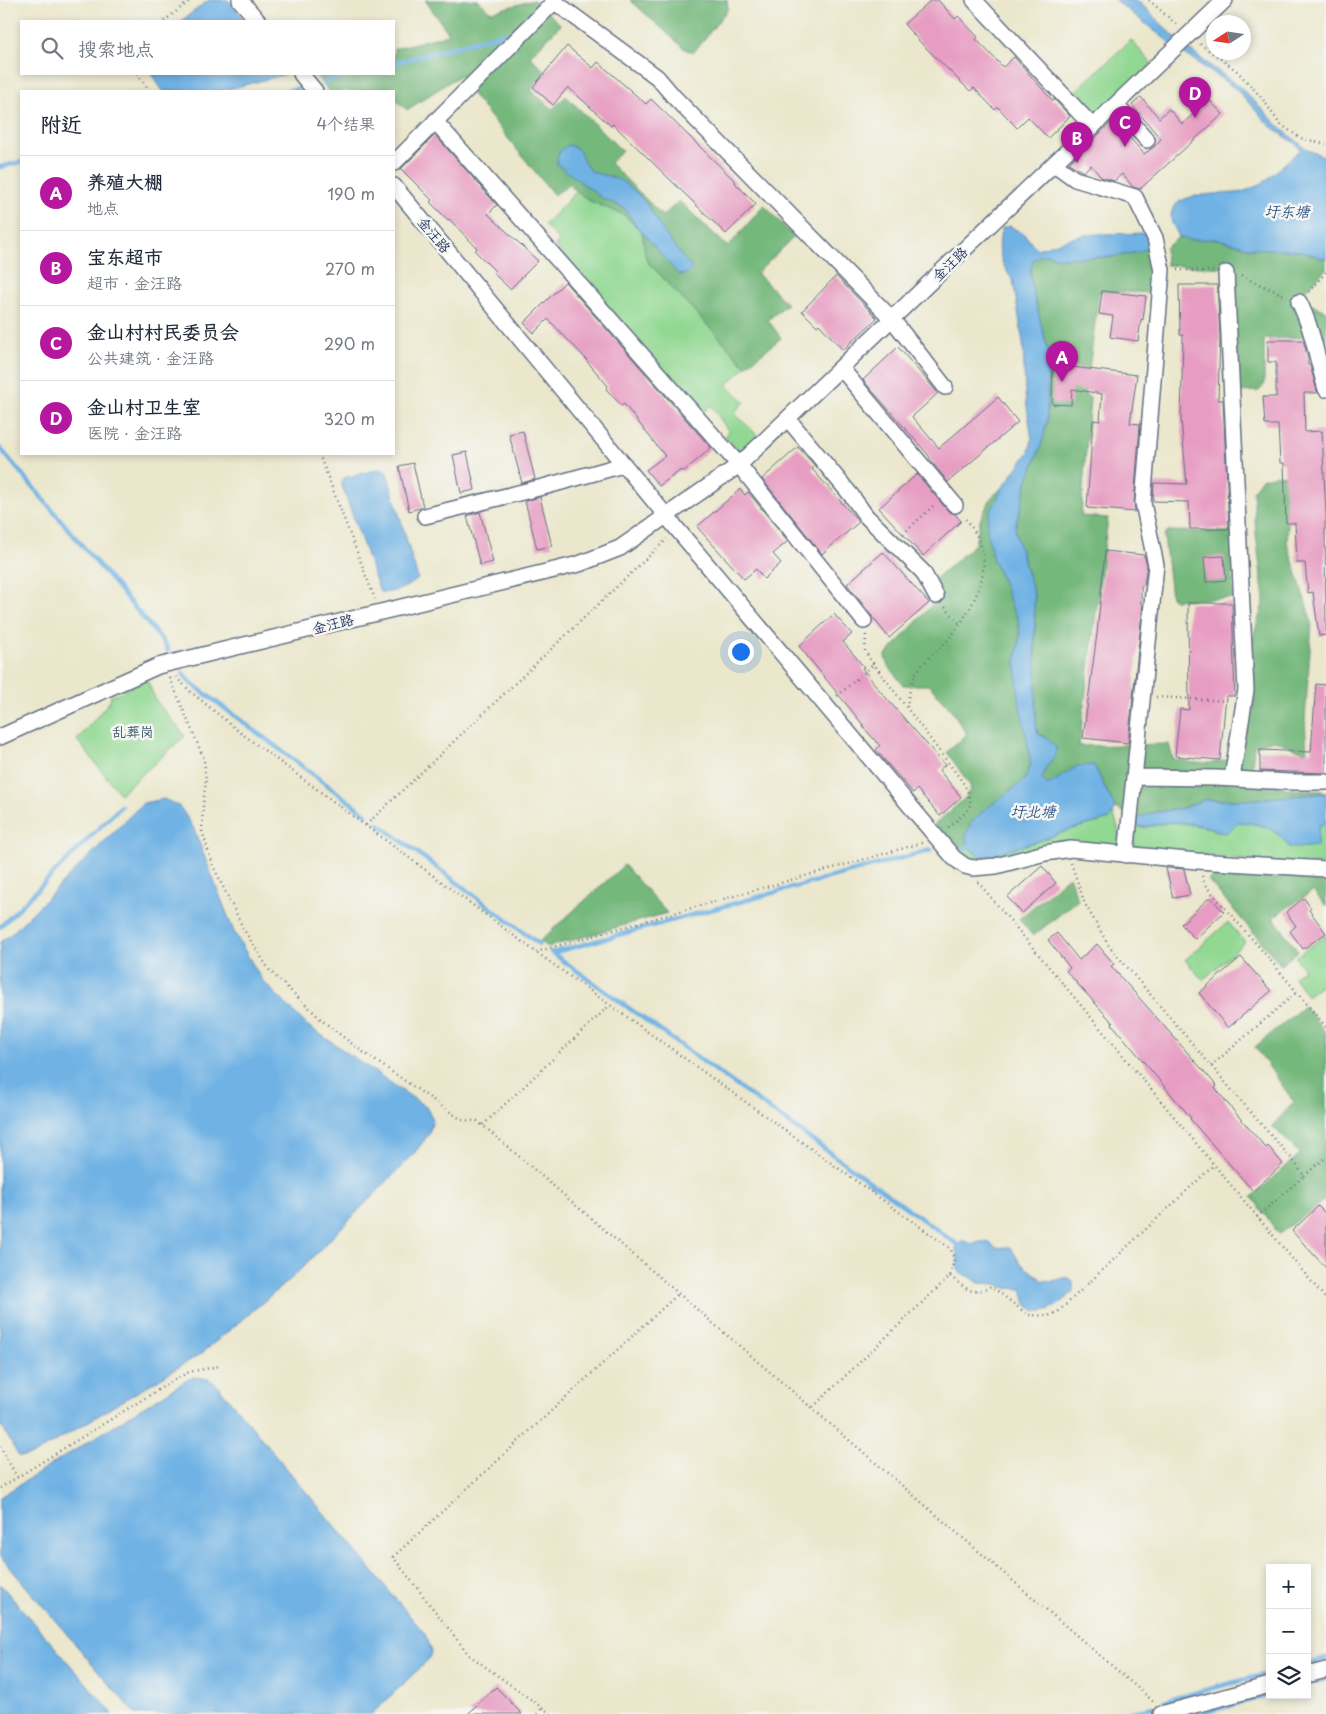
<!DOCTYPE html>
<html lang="zh">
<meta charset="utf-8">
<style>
:root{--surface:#fff;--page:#f6f6f7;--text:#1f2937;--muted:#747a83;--line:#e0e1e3;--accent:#b5179e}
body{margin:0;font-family:"Playpen Sans","LXGW WenKai TC",sans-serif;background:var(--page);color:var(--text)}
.controls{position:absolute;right:15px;bottom:15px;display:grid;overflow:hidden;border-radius:0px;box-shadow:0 2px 8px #0003}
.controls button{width:45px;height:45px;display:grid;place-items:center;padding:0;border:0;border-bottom:1px solid var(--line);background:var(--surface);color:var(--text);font:25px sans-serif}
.compass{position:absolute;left:1206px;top:15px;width:45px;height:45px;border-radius:50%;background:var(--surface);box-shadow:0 2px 8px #0003;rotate:258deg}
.you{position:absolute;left:740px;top:651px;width:18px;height:18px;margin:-12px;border:4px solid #fff;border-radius:50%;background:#1a73e8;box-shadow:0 0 0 8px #1a73e833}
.badge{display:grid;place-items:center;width:32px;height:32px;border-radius:50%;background:var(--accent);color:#fff;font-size:16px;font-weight:700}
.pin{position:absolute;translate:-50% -41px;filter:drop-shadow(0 1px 2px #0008)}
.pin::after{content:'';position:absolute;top:26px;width:18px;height:15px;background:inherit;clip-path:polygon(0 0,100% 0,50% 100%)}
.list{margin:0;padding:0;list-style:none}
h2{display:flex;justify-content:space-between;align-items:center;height:65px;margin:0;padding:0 20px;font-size:21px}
h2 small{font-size:16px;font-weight:400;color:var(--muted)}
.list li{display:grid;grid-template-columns:32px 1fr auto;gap:15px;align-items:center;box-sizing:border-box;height:75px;padding:0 20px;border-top:1px solid var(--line)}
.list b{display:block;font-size:19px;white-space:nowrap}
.list p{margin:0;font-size:16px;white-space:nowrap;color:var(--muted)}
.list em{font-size:16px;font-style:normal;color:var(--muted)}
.icon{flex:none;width:28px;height:28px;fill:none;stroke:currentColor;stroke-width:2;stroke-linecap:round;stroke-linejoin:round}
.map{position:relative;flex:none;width:1326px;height:1714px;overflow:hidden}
.search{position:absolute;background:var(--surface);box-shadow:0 2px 8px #0003;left:20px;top:20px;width:375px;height:55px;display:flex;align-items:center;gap:12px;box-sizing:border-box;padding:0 18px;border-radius:0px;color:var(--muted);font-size:19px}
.panel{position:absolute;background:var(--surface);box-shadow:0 2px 8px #0003;left:20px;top:90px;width:375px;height:365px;border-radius:0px}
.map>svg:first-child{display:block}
</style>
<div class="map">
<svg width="1326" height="1714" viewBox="0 0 1326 1714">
<rect width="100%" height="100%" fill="#f6f6f2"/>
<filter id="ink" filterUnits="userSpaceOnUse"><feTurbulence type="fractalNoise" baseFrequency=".02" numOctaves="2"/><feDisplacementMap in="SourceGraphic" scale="10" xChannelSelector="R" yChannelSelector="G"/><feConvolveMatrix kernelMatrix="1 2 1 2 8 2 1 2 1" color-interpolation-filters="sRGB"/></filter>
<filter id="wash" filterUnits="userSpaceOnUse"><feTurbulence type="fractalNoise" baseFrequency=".0096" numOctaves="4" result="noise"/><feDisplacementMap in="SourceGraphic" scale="20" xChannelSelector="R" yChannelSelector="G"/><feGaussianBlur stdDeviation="1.12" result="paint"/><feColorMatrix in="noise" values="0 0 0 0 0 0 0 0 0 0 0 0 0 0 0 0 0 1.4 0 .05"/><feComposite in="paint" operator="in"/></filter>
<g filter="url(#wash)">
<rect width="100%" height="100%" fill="#ebe7cc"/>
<path fill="#91d892" stroke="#568478" d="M1131,40L1152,64L1094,118L1072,94Z
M577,191L590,201L624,215L642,232L646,260L746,366L727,385L745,402L734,412L758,436L740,453L725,436L729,432L711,405L702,413L555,246L559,240L544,225Z
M147,680L156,701L185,736L120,794L77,740L110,701L111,696Z
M1113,812L1119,832V845L1115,846L988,862H972L951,849L968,847L979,856H989L1041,840L1069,830L1109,819Z
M1175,822L1211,828L1218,832L1233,828L1239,822C1261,824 1276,827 1289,847L1316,846L1319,825L1326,824V864L1266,862L1139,848L1133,845L1135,826L1142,828L1163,823Z
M1228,922L1245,942L1203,980L1185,960Z
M1326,935V982L1307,996L1294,977L1304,969L1295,957Z"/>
<path fill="#74b87c" stroke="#48746d" d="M425,0H478L491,12L534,0L561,25L530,56L548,74L531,90L552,109L566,96L622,151L610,163L663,216L679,201L728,247L764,205L794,237L757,273L787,304L768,320L781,338L746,366L646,260L642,232L624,215L590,201L569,185L554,195L472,94L460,75L407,110L397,101L394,104V91H329L315,74H394V49L449,34Z
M630,0H727L728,9L694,52L686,50Z
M1179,237L1190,240L1218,239L1252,248L1302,251L1322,258H1326V269L1300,296L1307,337L1264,339V385L1259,391L1237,392L1228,268L1166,265L1165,248Z
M1150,242L1156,268L1155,293L1099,291L1090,362L1084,394L1090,398L1081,516L1108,518L1079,746L1169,744L1173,759C1199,765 1214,765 1239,756L1253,708V637L1264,601L1256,534L1253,491L1261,479L1276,475L1290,476L1287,542L1312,623L1305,719L1307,753L1274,740L1254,746L1252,767L1287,789L1323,791L1326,792V793L1246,800H1203L1183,808L1152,813L1138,818L1115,808L1094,765L1047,785L1042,779L1046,767L1056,755L1046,737L1038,734L1036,724L1035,626L1034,595L1017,539L1015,528L1027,482L1041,446L1047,421L1048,350L1031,285L1030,270L1033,260L1039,256L1048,254L1059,258L1111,257L1138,252Z
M1313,305L1326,311V361L1308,307Z
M1003,487L988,516L993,560L1003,582L1012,608L1018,618L1020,635L1016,662L1031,764L1025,780L966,836L968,847L951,849L932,827L966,797L971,787L947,752L967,734L952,711L929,685H903L887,664L885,656L941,595L933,581L975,544L980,520L991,498Z
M1169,531L1232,532L1233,598L1175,600L1171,597L1164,535Z
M624,865L667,913L548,947L540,941Z
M1220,868L1326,872V906L1313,891L1273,917L1298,951L1281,965L1208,880Z
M1069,876L1078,900L1033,936L1019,919Z
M1304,1006L1326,1033V1199L1279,1234L1252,1197L1300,1154L1272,1126L1294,1102L1255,1047Z"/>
<path fill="#6fb2e4" stroke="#4570a1" d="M209,0H228L246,21H181Z
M1115,0H1137L1184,46L1241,88L1283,130L1308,150L1326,157V258H1322L1302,251L1252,248L1218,239L1190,240L1179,237C1177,232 1174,227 1172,223C1163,188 1224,196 1242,192C1247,190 1252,188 1257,186C1271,179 1286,160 1301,150L1296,144L1270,126L1236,89L1179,50Z
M151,74H287L221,91H163Z
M568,145C585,148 579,160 589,169C595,175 604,174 611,177C617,179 624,182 628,186C647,198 656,221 668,238C675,248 683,257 690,266L691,269L686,274L679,275L635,224L624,208L602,198L557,164C556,155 560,150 568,145Z
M1010,226L1025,235L1037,249C1053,245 1068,238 1085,235C1105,233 1127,234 1147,233L1150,242L1147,248L1138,252L1111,257L1059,258L1048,254L1039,256L1033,260L1030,270L1031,285L1048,350L1047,421L1041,446L1027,482L1015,528L1017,539L1034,595L1035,626L1034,644L1036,667V724L1038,734L1046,737L1056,747V755L1046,767L1042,779L1048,785L1077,766L1094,765L1115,808L1110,819L1069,830L1041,840L989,856H979L968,847L966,836L970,824L983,811L1025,780L1031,764L1027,740L1019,701L1016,662L1020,635L1018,618L1012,608L1003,582L993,560L987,532L988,516L1003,487L1029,452L1032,440L1025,394L1023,342L1013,280C1000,264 996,248 1002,228Z
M380,469L387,473L418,579C408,587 393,594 380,592L341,483L344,478Z
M1326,793V824L1319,825L1317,846L1298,848L1289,847C1276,827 1261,824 1239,822L1226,833C1216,832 1216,829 1208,827C1198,825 1184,822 1173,822C1160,822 1148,830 1135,826L1138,818L1152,813L1183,808L1203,800H1246Z
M164,799L180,807L193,827L234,932L262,980L308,1026L426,1107L433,1119L429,1134L413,1155L293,1277L202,1353L33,1455L19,1457L0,1423V942L10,935L143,803Z
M963,1240L971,1245C982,1241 987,1239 996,1248L1005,1247L1012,1249L1020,1263L1042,1280L1053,1281L1068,1277L1073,1282V1291C1063,1304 1037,1323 1025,1301C1024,1297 1023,1292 1022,1289L1006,1288L996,1284L979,1283L969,1276L961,1274L957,1267L958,1256L956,1248Z
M194,1377L208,1379L216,1384L425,1634L432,1651L430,1658L372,1714H135L0,1556V1497L187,1380Z
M0,1584L113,1714H0Z"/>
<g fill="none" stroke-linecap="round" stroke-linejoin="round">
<path stroke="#6fb2e4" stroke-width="4.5" d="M394,63L505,33
M324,82L353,74
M287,91L297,89
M0,167L21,162
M0,448L161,639L168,650
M183,673L191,683L366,814
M379,824L539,944
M961,848L968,847
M0,927L121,806
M551,952L958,1245
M552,953L931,850
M1307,1664L1326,1659
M1307,1685L1326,1679
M1164,1701L1270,1673
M1124,1714L1152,1707
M1198,1714L1270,1695"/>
</g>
<g id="blocks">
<path fill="#e79dc2" d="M931,0H938L955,19L958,16L978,37L976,39L1003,67L1014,57L1053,101L1054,99L1070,116L1048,138L1028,117L1017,128L998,107L995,110L974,88L970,91L920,42L904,24Z
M567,46L593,68L598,62L646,104L651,99L736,182L735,183L756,204L726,234L613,124L611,126L568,87L553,105L533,87Z
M1141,97L1159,118L1169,109L1182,124L1209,100L1223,114L1140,189L1133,187L1122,174L1114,181L1101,177L1091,165L1083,172L1069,163L1114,120L1144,154L1154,147L1161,139L1132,105Z
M435,135L497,205L488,214L538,261L510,289L493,273L495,271L475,251L477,248L449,219L448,220L430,202L432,200L401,169Z
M836,276L877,318L843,350L819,324L817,326L802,311Z
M565,282L711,448L683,472L681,470L659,486L646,470L665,456L624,404L622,406L606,389L608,386L586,360H587L548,319L534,333L524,323Z
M1179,285H1217L1220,337L1218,400H1223L1229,529H1190L1189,502L1153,501L1154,483L1187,484L1181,420L1183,335H1180Z
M1102,291L1146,296L1143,320L1141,319L1138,341L1110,337L1113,316L1099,314Z
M1268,340H1303L1308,359V365H1310L1317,391V393H1304L1305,432L1322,431L1326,515V522H1325L1326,635L1319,636L1313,592L1308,593L1305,563H1297L1295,523H1286L1284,463H1280L1278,425H1265L1263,397H1276V362H1268Z
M898,347L938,393L912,417L939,448L998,397L1018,422L948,482L931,461L929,456L863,380Z
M1053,359L1072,360V367L1137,375L1130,423L1140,424L1134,502L1135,512L1087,508L1093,420L1100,421L1102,394L1072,389L1071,405L1052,404Z
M523,431L535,479L522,483L509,434Z
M798,447L815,466L812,469L859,522L822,554L762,479Z
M467,452L475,490L461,493L453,455Z
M413,463L423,507L409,511L399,466Z
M917,474L948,511L955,514L961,521L923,556L879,508Z
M740,489L745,495L748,492L788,541L773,554L781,563L764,579L756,569L744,579L697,527Z
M540,497L552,546L537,549L525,501Z
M480,512L493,562L480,565L467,516Z
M1105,551L1144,555L1147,565L1144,585L1141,586V604H1143L1128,743L1083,738L1097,634Z
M883,552L929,603L889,638L847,584Z
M1224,556L1226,580L1206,582L1204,557Z
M1188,603H1232L1235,696H1226L1220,760L1175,756L1180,709L1189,710Z
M834,614L852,634L843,642L864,667L862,668L881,692L945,765L939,770L961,797L940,816L917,789L913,793L876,750L880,746L863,727L864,726L799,646Z
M1316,684L1326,685V773L1260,771V750L1311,752Z
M1042,866L1056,883L1022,913L1007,897Z
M1166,868L1184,869L1190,895L1173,898Z
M1210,897L1224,912L1195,939L1181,924Z
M1304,898L1311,908L1309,910L1326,933L1303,949L1290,931L1296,926L1286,912Z
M1057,933L1079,960L1097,944L1114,964L1111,966L1217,1086L1215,1088L1233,1110L1266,1148L1268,1146L1283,1164L1253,1191L1190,1119L1191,1118L1112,1024L1113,1023L1066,971L1070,968L1048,940Z
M1241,957L1271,991L1228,1028L1199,993Z
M1318,1206L1326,1214V1268L1292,1231Z
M496,1687L522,1714H468L477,1705Z"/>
</g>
</g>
<g filter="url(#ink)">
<use href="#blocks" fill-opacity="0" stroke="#646f84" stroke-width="1"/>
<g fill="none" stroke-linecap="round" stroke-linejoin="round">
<defs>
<path id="minor" d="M240,0L258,21
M552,0L657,77L674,97L892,319L945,387
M974,0L1093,127
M301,74L315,91
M1116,105L1147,140
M435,121L739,465L864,621
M394,163L556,0
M1054,164L1075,179L1135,197L1155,238L1162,270L1143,503L1156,565L1126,855
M394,186L677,529L954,858L965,866L973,868L996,866L1045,853L1071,849L1197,861L1326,869
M1226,273L1246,690L1232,778
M1299,302C1313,329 1317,360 1326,389
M841,368L955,505
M788,419L851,495L866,516L923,572L936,596
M425,516L547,486L623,465
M0,737L158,666L579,564L620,548L739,465L1225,0
M1134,777L1217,778L1289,782H1326
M1307,1675L1326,1670
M1161,1714L1270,1685"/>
</defs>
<use href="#minor" stroke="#646f84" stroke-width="18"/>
<path stroke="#646f84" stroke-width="2.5" stroke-dasharray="1 4" stroke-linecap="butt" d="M1149,0L1178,26
M164,21L191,0
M1200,44L1236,70L1262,98L1279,123L1300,138L1326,144
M137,74L150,91
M1177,270L1213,271
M1241,276L1286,296
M1309,292L1326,272
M319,454L375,599
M903,534L935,504
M945,607L959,623
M866,635L865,651L870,659L962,781L967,790L971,804L966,812L948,828
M176,677L191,692L241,733L536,952L951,1249L954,1260L950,1276L813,1407
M170,678L204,759L206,780L203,805L202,831L213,866L244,930L270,971L324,1022L360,1050L462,1120L477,1121L487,1129L1154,1702
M837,696L874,664
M1156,697L1230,701
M907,707C908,698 910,688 913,680C919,663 936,653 948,640C967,617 990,580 982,549C978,536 971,525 963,516
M366,825L667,539
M1071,863L1085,904L1109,946L1259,1122L1293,1160L1304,1176L1257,1217
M1202,876L1205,885L1265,954L1326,1027
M978,882L1326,1299
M536,952L922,843
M1211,1066L1297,992
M483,1125L610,1005
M1304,1176L1326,1157
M950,1276C964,1287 973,1298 991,1286L1028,1315L1048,1316L1059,1311L1214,1165
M0,1446L17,1477
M0,1488L174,1380L189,1372L219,1366
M537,1714L543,1708
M551,1714L469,1655L393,1557L679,1293"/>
<use href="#minor" stroke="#fff" stroke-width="15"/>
</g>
</g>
<g text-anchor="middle" stroke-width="5" stroke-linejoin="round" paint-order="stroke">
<g font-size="14" fill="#1b2f5e" stroke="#f6f6f2">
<text transform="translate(434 235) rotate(50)" y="5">金汪路</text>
<text transform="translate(950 264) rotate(-44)" y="5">金汪路</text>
<text transform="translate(333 624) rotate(-14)" y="5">金汪路</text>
</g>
<g font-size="14" fill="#38596b" stroke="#f6f6f2">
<text x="133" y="737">乱葬岗</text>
</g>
<g font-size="15" font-style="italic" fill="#345686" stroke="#f6f6f2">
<text x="1287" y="217">圩东塘</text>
<text x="1033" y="817">圩北塘</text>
</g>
</g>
</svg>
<div class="controls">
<button>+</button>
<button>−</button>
<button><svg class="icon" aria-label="layers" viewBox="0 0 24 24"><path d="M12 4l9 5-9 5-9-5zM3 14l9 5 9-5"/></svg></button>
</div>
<svg class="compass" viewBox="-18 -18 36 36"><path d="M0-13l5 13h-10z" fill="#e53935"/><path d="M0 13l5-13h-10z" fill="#747a83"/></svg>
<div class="you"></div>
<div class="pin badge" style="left:1062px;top:382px">A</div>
<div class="pin badge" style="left:1077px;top:163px">B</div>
<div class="pin badge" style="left:1125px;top:147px">C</div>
<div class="pin badge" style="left:1195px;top:118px">D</div>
<div class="search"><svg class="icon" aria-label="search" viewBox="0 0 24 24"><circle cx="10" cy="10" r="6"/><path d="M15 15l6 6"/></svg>搜索地点</div>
<section class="panel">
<h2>附近<small>4个结果</small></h2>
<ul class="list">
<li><span class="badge">A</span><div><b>养殖大棚</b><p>地点</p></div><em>190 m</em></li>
<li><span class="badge">B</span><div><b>宝东超市</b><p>超市 · 金汪路</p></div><em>270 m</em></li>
<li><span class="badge">C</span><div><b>金山村村民委员会</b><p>公共建筑 · 金汪路</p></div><em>290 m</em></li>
<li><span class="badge">D</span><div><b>金山村卫生室</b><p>医院 · 金汪路</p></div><em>320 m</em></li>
</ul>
</section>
</div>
